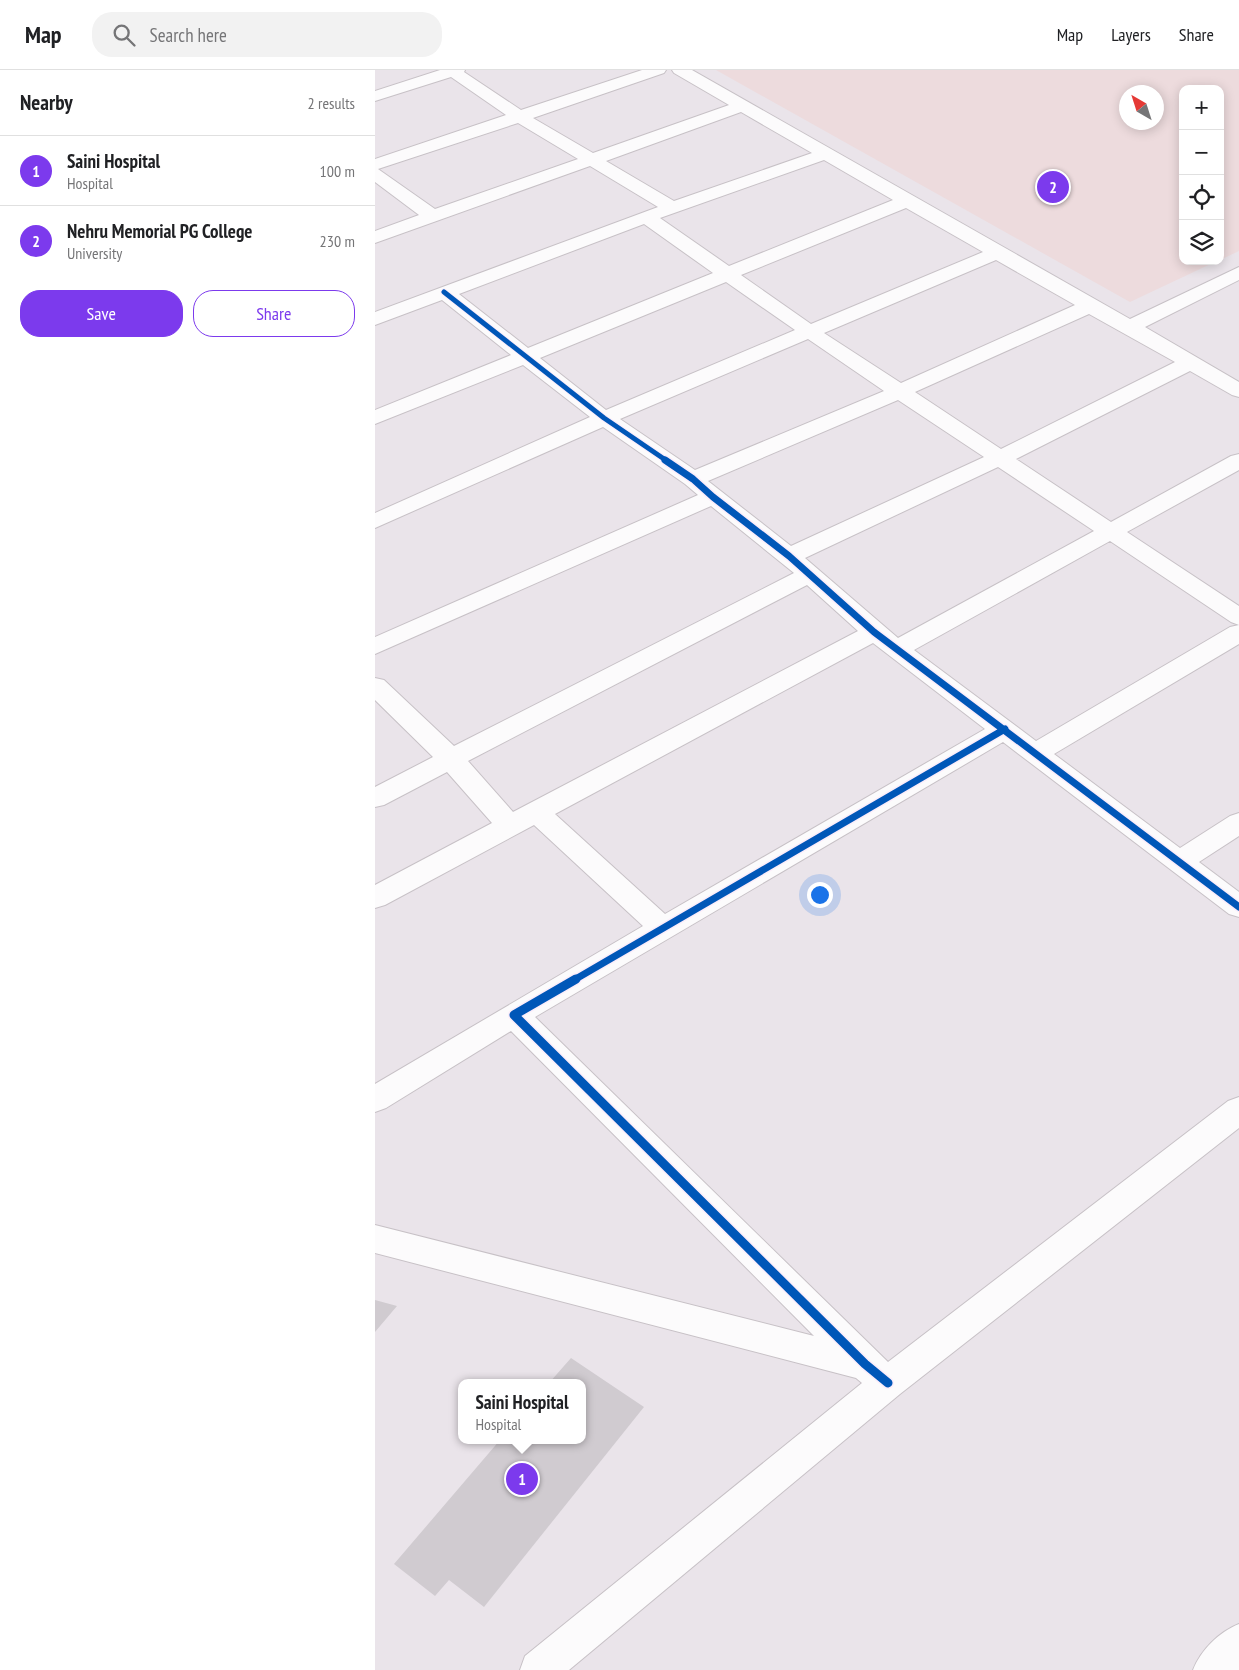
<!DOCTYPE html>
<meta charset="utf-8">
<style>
:root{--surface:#fff;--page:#f2f2f2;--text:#202124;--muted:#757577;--line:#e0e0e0;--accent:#7c3aed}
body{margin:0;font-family:"PT Sans Narrow",sans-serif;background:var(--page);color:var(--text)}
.controls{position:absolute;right:15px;top:15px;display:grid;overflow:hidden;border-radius:10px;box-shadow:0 2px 12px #0003}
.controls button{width:45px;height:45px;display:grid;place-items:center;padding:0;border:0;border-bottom:1px solid var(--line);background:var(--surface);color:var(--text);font:25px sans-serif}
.compass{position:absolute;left:744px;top:15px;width:45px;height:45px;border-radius:50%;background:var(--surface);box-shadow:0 2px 12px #0003;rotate:321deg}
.you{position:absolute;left:444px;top:824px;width:18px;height:18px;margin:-12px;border:4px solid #fff;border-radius:50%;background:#1a73e8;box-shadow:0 0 0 8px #1a73e833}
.badge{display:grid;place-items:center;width:32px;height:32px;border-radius:50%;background:var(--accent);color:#fff;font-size:16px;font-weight:700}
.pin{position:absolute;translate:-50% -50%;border:2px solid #fff;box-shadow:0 1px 5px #0006}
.popup{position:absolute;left:83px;top:1309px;width:128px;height:65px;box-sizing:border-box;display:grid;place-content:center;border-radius:10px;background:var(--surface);filter:drop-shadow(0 1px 4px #0005);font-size:16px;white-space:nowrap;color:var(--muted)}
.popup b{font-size:19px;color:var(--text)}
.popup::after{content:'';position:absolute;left:50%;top:100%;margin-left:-10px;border:10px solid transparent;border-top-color:var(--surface)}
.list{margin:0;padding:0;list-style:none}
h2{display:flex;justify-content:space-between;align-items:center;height:65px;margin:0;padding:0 20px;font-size:21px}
h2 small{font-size:16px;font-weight:400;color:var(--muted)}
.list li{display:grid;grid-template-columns:32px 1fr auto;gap:15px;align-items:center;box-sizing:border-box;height:70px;padding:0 20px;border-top:1px solid var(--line)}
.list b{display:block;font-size:19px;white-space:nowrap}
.list p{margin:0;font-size:16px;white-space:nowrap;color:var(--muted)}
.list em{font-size:16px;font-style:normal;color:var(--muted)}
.actions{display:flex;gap:10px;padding:15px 20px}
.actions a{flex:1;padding:11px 0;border:1px solid var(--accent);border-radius:20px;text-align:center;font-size:18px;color:var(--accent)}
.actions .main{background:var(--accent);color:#fff}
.icon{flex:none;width:28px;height:28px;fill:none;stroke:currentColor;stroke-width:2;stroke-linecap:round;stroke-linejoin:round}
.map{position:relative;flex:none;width:864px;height:1600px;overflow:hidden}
header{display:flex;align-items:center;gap:30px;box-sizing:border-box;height:70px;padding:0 25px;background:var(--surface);border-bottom:1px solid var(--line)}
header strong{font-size:24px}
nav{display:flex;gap:28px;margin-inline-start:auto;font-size:18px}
.search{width:350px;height:45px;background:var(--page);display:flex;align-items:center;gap:12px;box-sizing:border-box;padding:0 18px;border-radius:20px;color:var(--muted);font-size:19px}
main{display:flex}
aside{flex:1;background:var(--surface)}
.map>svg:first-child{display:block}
</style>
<header>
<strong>Map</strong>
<div class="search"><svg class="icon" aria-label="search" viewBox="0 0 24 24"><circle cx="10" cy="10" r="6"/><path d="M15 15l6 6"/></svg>Search here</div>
<nav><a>Map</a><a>Layers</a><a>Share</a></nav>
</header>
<main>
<aside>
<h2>Nearby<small>2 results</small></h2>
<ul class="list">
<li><span class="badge">1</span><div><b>Saini Hospital</b><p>Hospital</p></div><em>100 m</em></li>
<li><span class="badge">2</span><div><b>Nehru Memorial PG College</b><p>University</p></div><em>230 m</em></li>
</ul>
<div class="actions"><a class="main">Save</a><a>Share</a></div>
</aside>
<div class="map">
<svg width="864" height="1600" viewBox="0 0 864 1600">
<rect width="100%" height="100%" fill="#eae4ea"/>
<path fill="#eddbdd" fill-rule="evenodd" d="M341,0H864V181L845,190V19H808V191H842L755,232ZM752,22H782V52H752Z"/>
<path fill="#d0cbd0" d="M0,1230L22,1236L0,1262Z
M196,1288L269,1337L109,1537L74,1510L60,1526L19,1494L125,1370H207V1313H174Z"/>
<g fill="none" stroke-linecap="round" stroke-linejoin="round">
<defs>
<path id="minor" d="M65,0H90L89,2L146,40L267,0H291L289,3L158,48L218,83L354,35L299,3L297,0H317L755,249L864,197V210L770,257L864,312V327L857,325L815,301L641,389L736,452L856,386L864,384V400L752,462L864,536V555L856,552L735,471L539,580L661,671L855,557L864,555V574L679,684L805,778L855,746L864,743V766L824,792L864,822V847L854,844L628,672L160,947L513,1292L853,1031L864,1027V1058L525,1324L194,1600H145L150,1586L487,1313L481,1308L0,1183V1155L439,1266L136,961L11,1038L0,1042V1014L268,856L159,755L10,835L0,838V815L117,753L72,702L9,735L0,737V717L58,687L0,630V608L9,610L79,676L419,503L336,436L0,584V567L323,425L310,414L228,357L0,458V443L215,347L148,295L0,354V340L136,285L67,230L0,255V242L283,137L215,96L0,173V161L44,145L0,112V89L131,45L76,7L0,31V21ZM366,42L437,83L299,131L231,91ZM143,53L203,89L60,139L3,99ZM449,90L518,130L354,196L285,148ZM531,138L608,182L436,254L366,205ZM269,154L338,203L153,278L84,224ZM621,190L700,235L526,313L449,263ZM351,212L420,260L231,340L165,288ZM714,244L800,292L626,379L540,322ZM433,269L509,321L320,400L245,349ZM523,330L609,387L416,476L333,411ZM623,397L719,461L523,568L430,488ZM432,515L483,561L138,742L93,691ZM498,573L610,659L290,844L180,744Z
M864,1554V1600H818C826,1580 844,1562 864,1554Z"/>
</defs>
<use href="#minor" stroke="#c7c1c6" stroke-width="2"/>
<use href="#minor" fill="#fcfbfc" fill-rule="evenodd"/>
<defs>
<path id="cycleway-far2" d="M69,222L229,348L292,391"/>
<path id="cycleway-far1" d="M290,390L318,409L338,427L414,486L499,562L864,837
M199,910L630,659"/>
<path id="cycleway" d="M201,909L139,945L490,1294L513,1313"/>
</defs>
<use href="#cycleway-far2" stroke="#fbedfa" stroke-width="7"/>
<use href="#cycleway-far1" stroke="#fbedfa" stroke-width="10"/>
<use href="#cycleway" stroke="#fbedfa" stroke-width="12"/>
<use href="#cycleway-far2" stroke="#0057b8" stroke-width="5"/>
<use href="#cycleway-far1" stroke="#0057b8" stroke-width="7"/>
<use href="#cycleway" stroke="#0057b8" stroke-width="9"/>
</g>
</svg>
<div class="controls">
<button>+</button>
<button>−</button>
<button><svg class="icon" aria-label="locate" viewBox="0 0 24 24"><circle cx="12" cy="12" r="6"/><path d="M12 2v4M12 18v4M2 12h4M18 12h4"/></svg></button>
<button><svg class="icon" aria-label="layers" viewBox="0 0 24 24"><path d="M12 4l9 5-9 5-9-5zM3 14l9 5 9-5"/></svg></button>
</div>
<svg class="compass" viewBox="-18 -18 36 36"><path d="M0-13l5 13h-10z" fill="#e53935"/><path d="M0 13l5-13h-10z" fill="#757577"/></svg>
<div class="you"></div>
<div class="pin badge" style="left:147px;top:1409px">1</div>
<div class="popup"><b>Saini Hospital</b>Hospital</div>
<div class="pin badge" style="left:678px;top:117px">2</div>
</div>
</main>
